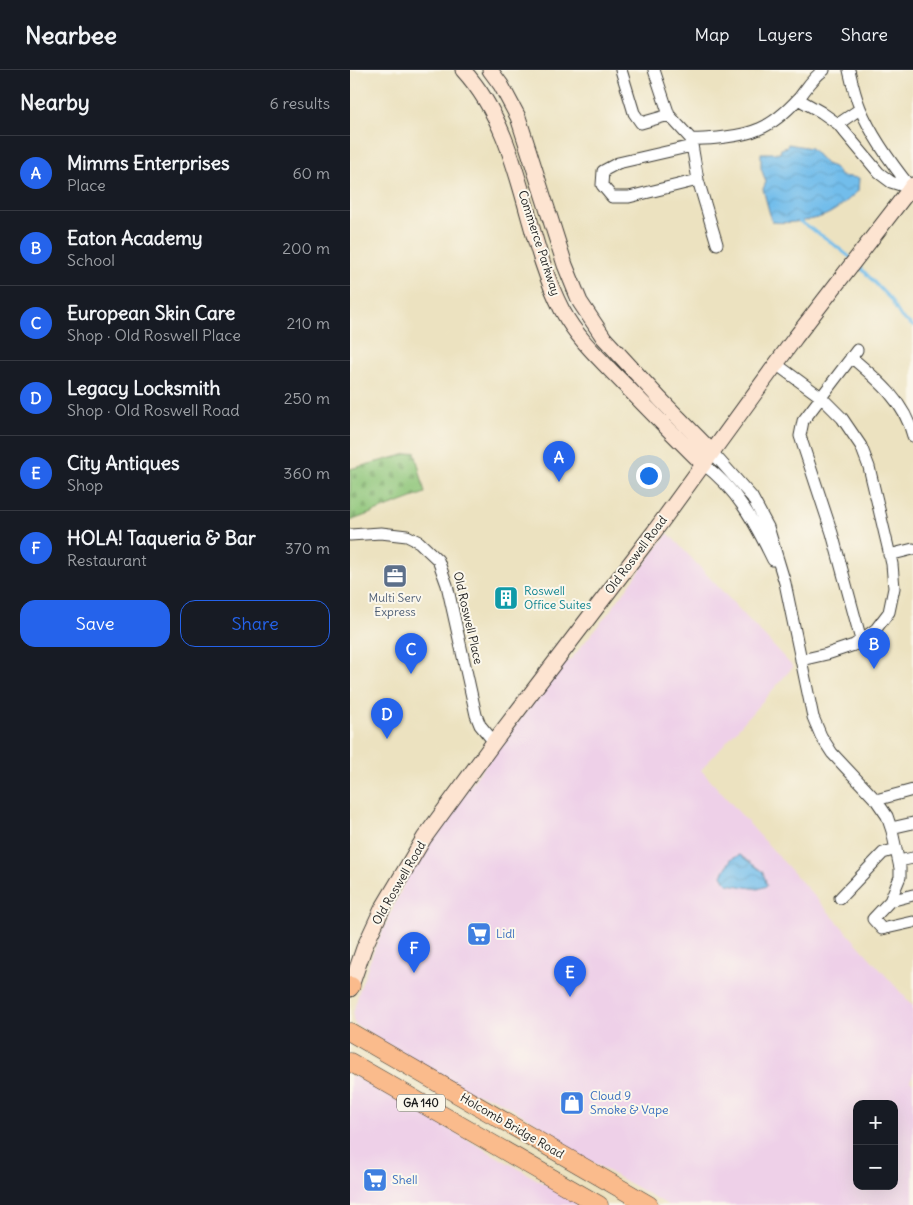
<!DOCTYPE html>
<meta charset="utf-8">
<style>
:root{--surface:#171b24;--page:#20242c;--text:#f1f3f6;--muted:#9ea1a6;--line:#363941;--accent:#2563eb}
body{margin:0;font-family:Delius,sans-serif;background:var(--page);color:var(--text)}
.controls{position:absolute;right:15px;bottom:15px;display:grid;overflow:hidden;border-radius:10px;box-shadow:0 5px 20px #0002}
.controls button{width:45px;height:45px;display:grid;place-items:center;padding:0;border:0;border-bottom:1px solid var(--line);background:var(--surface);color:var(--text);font:25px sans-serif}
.you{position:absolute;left:298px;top:405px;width:18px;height:18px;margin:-12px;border:4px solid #fff;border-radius:50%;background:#1a73e8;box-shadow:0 0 0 8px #1a73e833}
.badge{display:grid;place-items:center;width:32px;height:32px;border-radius:50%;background:var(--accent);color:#fff;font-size:16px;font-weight:700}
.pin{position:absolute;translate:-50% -41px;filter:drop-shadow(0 1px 2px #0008)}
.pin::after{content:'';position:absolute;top:26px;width:18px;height:15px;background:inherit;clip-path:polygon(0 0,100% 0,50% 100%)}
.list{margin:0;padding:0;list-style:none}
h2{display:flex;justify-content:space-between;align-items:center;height:65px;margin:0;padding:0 20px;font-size:21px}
h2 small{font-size:16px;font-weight:400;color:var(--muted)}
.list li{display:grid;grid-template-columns:32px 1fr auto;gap:15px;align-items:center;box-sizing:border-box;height:75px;padding:0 20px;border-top:1px solid var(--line)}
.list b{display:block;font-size:19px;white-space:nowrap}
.list p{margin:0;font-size:16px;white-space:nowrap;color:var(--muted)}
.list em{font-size:16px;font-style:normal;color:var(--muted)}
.actions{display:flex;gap:10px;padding:15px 20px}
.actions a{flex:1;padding:11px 0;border:1px solid var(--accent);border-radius:15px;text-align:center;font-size:18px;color:var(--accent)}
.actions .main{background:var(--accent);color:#fff}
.map{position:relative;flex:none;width:563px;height:1135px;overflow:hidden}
header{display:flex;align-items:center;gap:30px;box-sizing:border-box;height:70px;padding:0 25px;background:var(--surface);border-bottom:1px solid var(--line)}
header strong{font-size:24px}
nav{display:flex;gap:28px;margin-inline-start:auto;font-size:18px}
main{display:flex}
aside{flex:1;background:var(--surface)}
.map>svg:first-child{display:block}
</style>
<header>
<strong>Nearbee</strong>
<nav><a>Map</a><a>Layers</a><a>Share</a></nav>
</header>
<main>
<aside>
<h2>Nearby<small>6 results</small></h2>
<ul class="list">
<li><span class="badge">A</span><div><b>Mimms Enterprises</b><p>Place</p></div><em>60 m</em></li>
<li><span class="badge">B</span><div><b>Eaton Academy</b><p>School</p></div><em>200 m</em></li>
<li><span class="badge">C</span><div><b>European Skin Care</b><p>Shop · Old Roswell Place</p></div><em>210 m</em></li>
<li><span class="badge">D</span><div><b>Legacy Locksmith</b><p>Shop · Old Roswell Road</p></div><em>250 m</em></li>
<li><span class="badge">E</span><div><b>City Antiques</b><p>Shop</p></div><em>360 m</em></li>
<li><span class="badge">F</span><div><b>HOLA! Taqueria &amp; Bar</b><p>Restaurant</p></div><em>370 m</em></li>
</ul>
<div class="actions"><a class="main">Save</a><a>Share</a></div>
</aside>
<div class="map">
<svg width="563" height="1135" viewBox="0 0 563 1135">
<defs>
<pattern id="cemetery-stones" width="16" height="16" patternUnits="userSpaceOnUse" patternTransform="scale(1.25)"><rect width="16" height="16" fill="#8dc578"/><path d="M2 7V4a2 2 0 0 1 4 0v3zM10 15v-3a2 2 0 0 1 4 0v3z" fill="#79a967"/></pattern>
<pattern id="water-waves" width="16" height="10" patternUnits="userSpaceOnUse" patternTransform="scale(1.25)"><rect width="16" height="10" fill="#72bdeb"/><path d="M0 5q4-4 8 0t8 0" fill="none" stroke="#62a2c9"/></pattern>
</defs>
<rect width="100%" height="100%" fill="#fbf7ec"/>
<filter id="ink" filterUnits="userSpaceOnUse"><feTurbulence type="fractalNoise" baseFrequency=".02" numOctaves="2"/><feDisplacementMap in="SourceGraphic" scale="10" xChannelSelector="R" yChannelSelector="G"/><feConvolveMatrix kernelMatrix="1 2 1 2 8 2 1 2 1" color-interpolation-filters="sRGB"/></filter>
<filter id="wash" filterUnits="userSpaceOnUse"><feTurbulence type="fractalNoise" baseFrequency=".0096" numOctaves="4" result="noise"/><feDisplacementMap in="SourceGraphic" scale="20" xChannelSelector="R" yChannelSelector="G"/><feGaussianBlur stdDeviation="1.12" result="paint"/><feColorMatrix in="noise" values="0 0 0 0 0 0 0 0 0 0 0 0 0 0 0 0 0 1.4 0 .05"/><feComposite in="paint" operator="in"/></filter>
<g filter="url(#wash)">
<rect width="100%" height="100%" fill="#ece2c0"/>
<path fill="#eed0e8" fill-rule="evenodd" d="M318,463L443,597L351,700L563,936V1005L560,1011L563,1013V1135H318L206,1072L189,1055L146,1029L120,1022L44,978L5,954L3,950V944L9,921L26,875L61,799L80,769L208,598L222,588L260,541ZM507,1034H544V1116H507Z
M0,1006H6L232,1135H0Z"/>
<path fill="url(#cemetery-stones)" stroke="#54704a" d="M65,382L75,423L0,451V399Z"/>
<path fill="url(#water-waves)" stroke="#476c84" d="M438,74L461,78L476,94L484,97L491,106L509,108L508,121C499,129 491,137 480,143C466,151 437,154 422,152L413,119L416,112L411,98V83H430L431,79L437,77Z
M390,785L413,802L417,816L408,819L377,814L372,805L381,789Z"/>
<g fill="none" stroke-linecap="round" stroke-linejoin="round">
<path stroke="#72bdeb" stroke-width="3" d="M449,151L477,169L501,188
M507,194L540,229L551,247L563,256"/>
</g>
</g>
<g filter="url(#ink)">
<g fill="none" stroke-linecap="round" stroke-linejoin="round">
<defs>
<path id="street" d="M271,0L284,43L291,53L319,45
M304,0L319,45L341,69C358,70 394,66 409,59C424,53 438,40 449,28C457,18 463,7 474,0
M499,0C502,13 505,26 510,38C522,67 541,93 561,118
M448,29L471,42L488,54L529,103L541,112L563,119
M488,54L510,39
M341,69L348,110L367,174
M342,76L268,93L253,101L252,115L262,127H279L348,110
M507,280L453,351L450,366L482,463L511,570
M501,287C527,309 555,332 563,366
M426,294L471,327L492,348L511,376L519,397L542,494L544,518L539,542L526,559L504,575L477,584L451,590
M362,382L402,427L418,457L435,513L463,647L471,666L482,683L526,730L537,746L542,761L550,798V807L540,831L523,849L532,859L563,852
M353,394C387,419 405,453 423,490
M0,465L31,463L57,466L69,472L88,490L97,515L126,645L130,655L144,672
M539,485L563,479
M526,730L563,720
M541,758L563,753
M549,791L563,788
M490,828L533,783L546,779
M540,831L563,825"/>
<path id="secondary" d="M113,0C174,67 172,163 212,240C228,270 253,292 276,316C301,342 327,368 353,394
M140,0L151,15L168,47L215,195L230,232L254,268L310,329L362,382
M0,919L14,878L32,839L74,768L144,672L304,462L445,268L563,115"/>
<path id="primary" d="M0,917L1,916
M0,962L299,1135
M0,992L249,1135"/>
</defs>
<use href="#street" stroke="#3b3a35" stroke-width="13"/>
<use href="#secondary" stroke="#3b3a35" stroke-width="17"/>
<use href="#primary" stroke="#3b3a35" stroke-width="19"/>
<use href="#street" stroke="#fff" stroke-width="11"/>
<use href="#secondary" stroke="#fde4d1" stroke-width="15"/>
<use href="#primary" stroke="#fabb8c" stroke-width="18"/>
</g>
</g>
<defs>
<symbol id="office-square" viewBox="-11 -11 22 22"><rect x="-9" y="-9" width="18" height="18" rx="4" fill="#5c6f8a" stroke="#fbf7ec"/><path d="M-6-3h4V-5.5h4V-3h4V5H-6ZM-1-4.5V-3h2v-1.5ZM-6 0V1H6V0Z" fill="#fff"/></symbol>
<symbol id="building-square" viewBox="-11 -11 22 22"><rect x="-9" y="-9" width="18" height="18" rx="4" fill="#0f9aa8" stroke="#fbf7ec"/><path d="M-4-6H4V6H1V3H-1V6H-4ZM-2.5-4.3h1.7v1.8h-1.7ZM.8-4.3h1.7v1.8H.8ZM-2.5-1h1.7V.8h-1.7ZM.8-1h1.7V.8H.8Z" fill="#fff"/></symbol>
<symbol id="supermarket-square" viewBox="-11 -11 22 22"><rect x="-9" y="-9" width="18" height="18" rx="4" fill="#3f7fe0" stroke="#fbf7ec"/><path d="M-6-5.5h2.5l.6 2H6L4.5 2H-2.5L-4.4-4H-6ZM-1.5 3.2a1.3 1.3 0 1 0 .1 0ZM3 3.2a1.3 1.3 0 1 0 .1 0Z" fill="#fff"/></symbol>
<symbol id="shop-square" viewBox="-11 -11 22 22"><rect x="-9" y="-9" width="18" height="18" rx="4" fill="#3f7fe0" stroke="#fbf7ec"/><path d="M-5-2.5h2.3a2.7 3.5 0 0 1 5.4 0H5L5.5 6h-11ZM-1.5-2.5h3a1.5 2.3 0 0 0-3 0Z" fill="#fff"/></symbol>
</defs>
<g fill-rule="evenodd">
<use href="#office-square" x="31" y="492" width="28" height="28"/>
<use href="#building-square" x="142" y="514" width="28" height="28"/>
<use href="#supermarket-square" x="115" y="850" width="28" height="28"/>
<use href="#shop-square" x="208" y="1019" width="28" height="28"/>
<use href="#supermarket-square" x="11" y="1096" width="28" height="28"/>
</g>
<g text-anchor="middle" stroke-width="4" stroke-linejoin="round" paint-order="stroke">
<rect fill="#fbf7ec" stroke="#5f5e5a" stroke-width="1" x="47" y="1024.5" width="48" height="17" rx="4"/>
<g font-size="11" font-weight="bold" fill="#1c1c1c">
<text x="71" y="1037">GA 140</text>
</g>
<g font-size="12" fill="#1c1c1c" stroke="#fbf7ec">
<text transform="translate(189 173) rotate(72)" y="4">Commerce Parkway</text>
<text transform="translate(286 485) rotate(-53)" y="4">Old Roswell Road</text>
<text transform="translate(118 548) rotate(77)" y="4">Old Roswell Place</text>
<text transform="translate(49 813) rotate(-60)" y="4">Old Roswell Road</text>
<text transform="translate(162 1056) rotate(30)" y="4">Holcomb Bridge Road</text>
</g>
<g font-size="12" fill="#0d838f" stroke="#fbf7ec" text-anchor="start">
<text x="174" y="525">Roswell<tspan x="174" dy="14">Office Suites</tspan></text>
</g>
<g font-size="12" fill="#4e5e75" stroke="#fbf7ec">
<text x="45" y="532">Multi Serv<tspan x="45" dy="14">Express</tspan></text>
</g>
<g font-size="12" fill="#366cbe" stroke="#fbf7ec" text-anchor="start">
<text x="146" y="868">Lidl</text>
<text x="240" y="1030">Cloud 9<tspan x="240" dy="14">Smoke &amp; Vape</tspan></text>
<text x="42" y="1114">Shell</text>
</g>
</g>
</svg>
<div class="controls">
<button>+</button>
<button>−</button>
</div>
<div class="you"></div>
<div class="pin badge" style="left:209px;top:412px">A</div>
<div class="pin badge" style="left:524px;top:599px">B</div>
<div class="pin badge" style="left:61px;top:604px">C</div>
<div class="pin badge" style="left:37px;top:669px">D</div>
<div class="pin badge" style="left:220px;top:927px">E</div>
<div class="pin badge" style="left:64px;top:903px">F</div>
</div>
</main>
